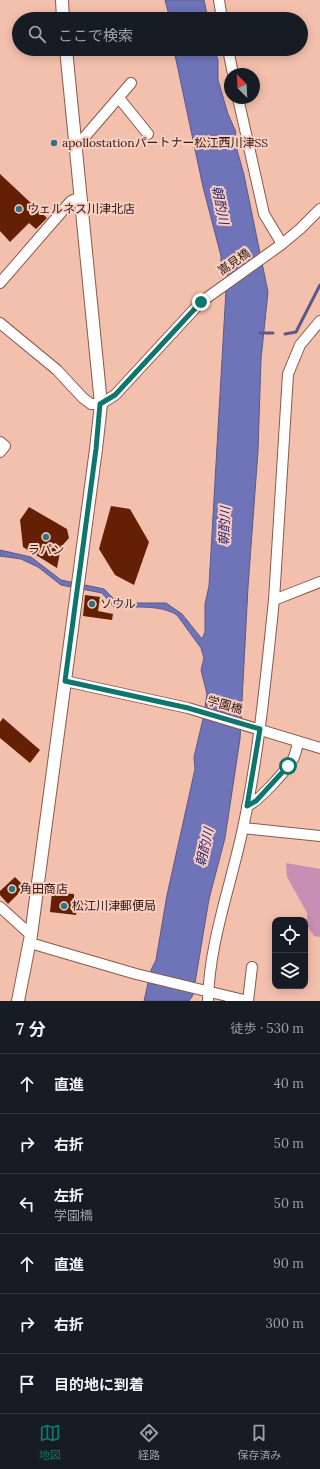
<!DOCTYPE html>
<html lang="ja">
<meta charset="utf-8">
<style>
:root{--surface:#171b24;--page:#242831;--text:#f1f3f6;--muted:#9ea1a6;--line:#363941;--accent:#0f766e}
body{margin:0;font-family:Lora,"Noto Sans JP",serif;background:var(--page);color:var(--text)}
.controls{position:absolute;right:12px;bottom:12px;display:grid;overflow:hidden;border-radius:8px;box-shadow:0 2px 10px #0003}
.controls button{width:36px;height:36px;display:grid;place-items:center;padding:0;border:0;border-bottom:1px solid var(--line);background:var(--surface);color:var(--text);font:20px sans-serif}
.compass{position:absolute;left:224px;top:68px;width:36px;height:36px;border-radius:50%;background:var(--surface);box-shadow:0 2px 10px #0003;rotate:336deg}
.stop{position:absolute;width:12px;height:12px;margin:-9px;border:3px solid #0f766e;border-radius:50%;background:#fff}
.stop.end{background:#0f766e;border-color:#fff;box-shadow:0 1px 4px #0008}
.list{margin:0;padding:0;list-style:none}
h2{display:flex;justify-content:space-between;align-items:center;height:52px;margin:0;padding:0 16px;font-size:17px}
h2 small{font-size:13px;font-weight:400;color:var(--muted)}
.list li{display:grid;grid-template-columns:26px 1fr auto;gap:12px;align-items:center;box-sizing:border-box;height:60px;padding:0 16px;border-top:1px solid var(--line)}
.list b{display:block;font-size:15px;white-space:nowrap}
.list p{margin:0;font-size:13px;white-space:nowrap;color:var(--muted)}
.list em{font-size:13px;font-style:normal;color:var(--muted)}
.icon{flex:none;width:22px;height:22px;fill:none;stroke:currentColor;stroke-width:2;stroke-linecap:round;stroke-linejoin:round}
.map{position:relative;flex:none;width:320px;height:1001px;overflow:hidden}
.search{position:absolute;background:var(--surface);box-shadow:0 2px 10px #0003;left:12px;right:12px;top:12px;height:44px;display:flex;align-items:center;gap:10px;box-sizing:border-box;padding:0 14px;border-radius:22px;color:var(--muted);font-size:15px}
.sheet{height:412px;background:var(--surface)}
nav{display:flex;justify-content:space-around;align-items:center;box-sizing:border-box;height:56px;border-top:1px solid var(--line);background:var(--surface);font-size:11px;color:var(--muted)}
nav a{display:grid;justify-items:center;gap:2px}
nav .on{color:var(--accent)}
.map>svg:first-child{display:block}
</style>
<div class="map">
<svg width="320" height="1001" viewBox="0 0 320 1001">
<rect width="100%" height="100%" fill="#f4c0ae"/>
<path fill="#c88fb5" d="M286,863L320,869V937L314,936L307,926V913L287,877Z"/>
<path fill="#6f74b9" stroke="#5b5987" d="M165,0H204L208,19H170Z
M183,49H215L218,61V80L228,114L236,132L234,139L244,175L268,292L261,359L258,451L248,587L240,739L225,838L209,899L193,995L189,1001H144L151,970L156,960L167,895L195,769L194,757L203,719L207,694L201,670L204,658L201,648L177,615C159,604 135,608 114,607L102,593L61,585L38,567L21,559L0,556V550L31,557L61,580L104,589L118,603H166L182,614L202,639L205,632V604L209,586L226,290L235,285L221,267V256L203,187L175,55Z"/>
<g fill="none" stroke-linecap="round" stroke-linejoin="round">
<path stroke="#5b5987" stroke-width="3" d="M260,333H273
M285,334L296,332L320,285"/>
</g>
<path fill="#642004" d="M0,174L47,218L36,229L29,223L10,242L0,231Z
M111,506L130,509L149,542L134,585L115,575L99,549Z
M29,507L67,529L69,538L61,547L57,568L23,547L20,520Z
M85,595L100,597L98,611L113,614L112,620L83,616Z
M3,718L40,750L30,763L0,738V722Z
M15,877L25,887L8,904L0,895V891Z
M52,892L74,894V898L78,899L76,915L50,912Z"/>
<g fill="none" stroke-linecap="round" stroke-linejoin="round">
<defs>
<path id="minor" d="M219,0L222,19
M228,49L233,74
M119,98L148,134
M238,98L264,214L282,244
M76,147L131,83
M0,283L71,201L80,197
M320,321L300,345L288,374L274,600L320,582
M0,323L57,370L83,398L91,404H101L115,395L201,302L282,244L300,229L320,209
M0,442L5,446L0,452
M65,681L188,708L320,748
M247,806C257,803 289,768 294,757C296,752 297,747 298,742
M243,828L320,836
M0,907L31,935
M30,943L136,974L248,1001
M208,1001C209,943 231,885 243,828C259,753 266,676 274,600
M248,1001L252,967"/>
<path id="tertiary" d="M62,0L63,19
M18,1001L31,935L96,449L101,404L66,49"/>
</defs>
<use href="#minor" stroke="#885a4b" stroke-width="12"/>
<use href="#tertiary" stroke="#885a4b" stroke-width="14"/>
<use href="#minor" stroke="#fff" stroke-width="10"/>
<use href="#tertiary" stroke="#fff" stroke-width="12"/>
</g>
<g fill="none" stroke-linecap="round" stroke-linejoin="round">
<path stroke="#0f766e" stroke-width="5" d="M201,302L115,395L100,404L96,449L65,681L188,708L260,729L247,806L256,801L288,766"/>
</g>
<g fill="#307284" stroke="#facfc1" stroke-width="1.5">
<circle cx="54" cy="143" r="4"/>
<circle cx="19" cy="209" r="4"/>
<circle cx="46" cy="537" r="4"/>
<circle cx="92" cy="604" r="4"/>
<circle cx="12" cy="889" r="4"/>
<circle cx="64" cy="906" r="4"/>
</g>
<g text-anchor="middle" stroke-width="4" stroke-linejoin="round" paint-order="stroke">
<g font-size="12" fill="#2c1913" stroke="#facfc1" text-anchor="start">
<text x="62" y="147">apollostationパートナー松江西川津SS</text>
<text x="27" y="213">ウェルネス川津北店</text>
<text x="46" y="554" text-anchor="middle">ラパン</text>
<text x="100" y="608">ソウル</text>
<text x="20" y="893">角田商店</text>
<text x="72" y="910">松江川津郵便局</text>
</g>
<g font-size="12" fill="#2c1913" stroke="#facfc1">
<text transform="translate(234 262) rotate(-35)" y="4">嵩見橋</text>
<text transform="translate(225 705) rotate(16)" y="4">学園橋</text>
</g>
<g font-size="13" font-style="italic" fill="#282173" stroke="#facfc1">
<text transform="translate(221 205) rotate(79)" y="5">朝酌川</text>
<text transform="translate(224 526) rotate(-88)" y="5">朝酌川</text>
<text transform="translate(204 847) rotate(-77)" y="5">朝酌川</text>
</g>
</g>
</svg>
<div class="controls">
<button><svg class="icon" aria-label="locate" viewBox="0 0 24 24"><circle cx="12" cy="12" r="6"/><path d="M12 2v4M12 18v4M2 12h4M18 12h4"/></svg></button>
<button><svg class="icon" aria-label="layers" viewBox="0 0 24 24"><path d="M12 4l9 5-9 5-9-5zM3 14l9 5 9-5"/></svg></button>
</div>
<svg class="compass" viewBox="-18 -18 36 36"><path d="M0-13l5 13h-10z" fill="#e53935"/><path d="M0 13l5-13h-10z" fill="#9ea1a6"/></svg>
<div class="stop" style="left:288px;top:766px"></div>
<div class="stop end" style="left:201px;top:302px"></div>
<div class="search"><svg class="icon" aria-label="search" viewBox="0 0 24 24"><circle cx="10" cy="10" r="6"/><path d="M15 15l6 6"/></svg>ここで検索</div>
</div>
<section class="sheet">
<h2>7 分<small>徒歩 · 530 m</small></h2>
<ul class="list">
<li><svg class="icon" aria-label="ahead" viewBox="0 0 24 24"><path d="M12 20V5M6 11l6-6 6 6"/></svg><div><b>直進</b></div><em>40 m</em></li>
<li><svg class="icon" aria-label="right" viewBox="0 0 24 24"><path d="M7 20v-9h11M14 6l5 5-5 5"/></svg><div><b>右折</b></div><em>50 m</em></li>
<li><svg class="icon" aria-label="left" viewBox="0 0 24 24"><path d="M17 20v-9H6M10 6l-5 5 5 5"/></svg><div><b>左折</b><p>学園橋</p></div><em>50 m</em></li>
<li><svg class="icon" aria-label="ahead" viewBox="0 0 24 24"><path d="M12 20V5M6 11l6-6 6 6"/></svg><div><b>直進</b></div><em>90 m</em></li>
<li><svg class="icon" aria-label="right" viewBox="0 0 24 24"><path d="M7 20v-9h11M14 6l5 5-5 5"/></svg><div><b>右折</b></div><em>300 m</em></li>
<li><svg class="icon" aria-label="arrive" viewBox="0 0 24 24"><path d="M6 21V4h12l-3 4 3 4H6"/></svg><div><b>目的地に到着</b></div></li>
</ul>
</section>
<nav>
<a class="on"><svg class="icon" aria-label="map" viewBox="0 0 24 24"><path d="M3 6l6-2 6 2 6-2v14l-6 2-6-2-6 2zM9 4v14M15 6v14"/></svg>地図</a>
<a><svg class="icon" aria-label="directions" viewBox="0 0 24 24"><path d="M12 3l9 9-9 9-9-9zM9 14v-3h6M13 9l2 2-2 2"/></svg>経路</a>
<a><svg class="icon" aria-label="saved" viewBox="0 0 24 24"><path d="M7 4h10v16l-5-4-5 4z"/></svg>保存済み</a>
</nav>
